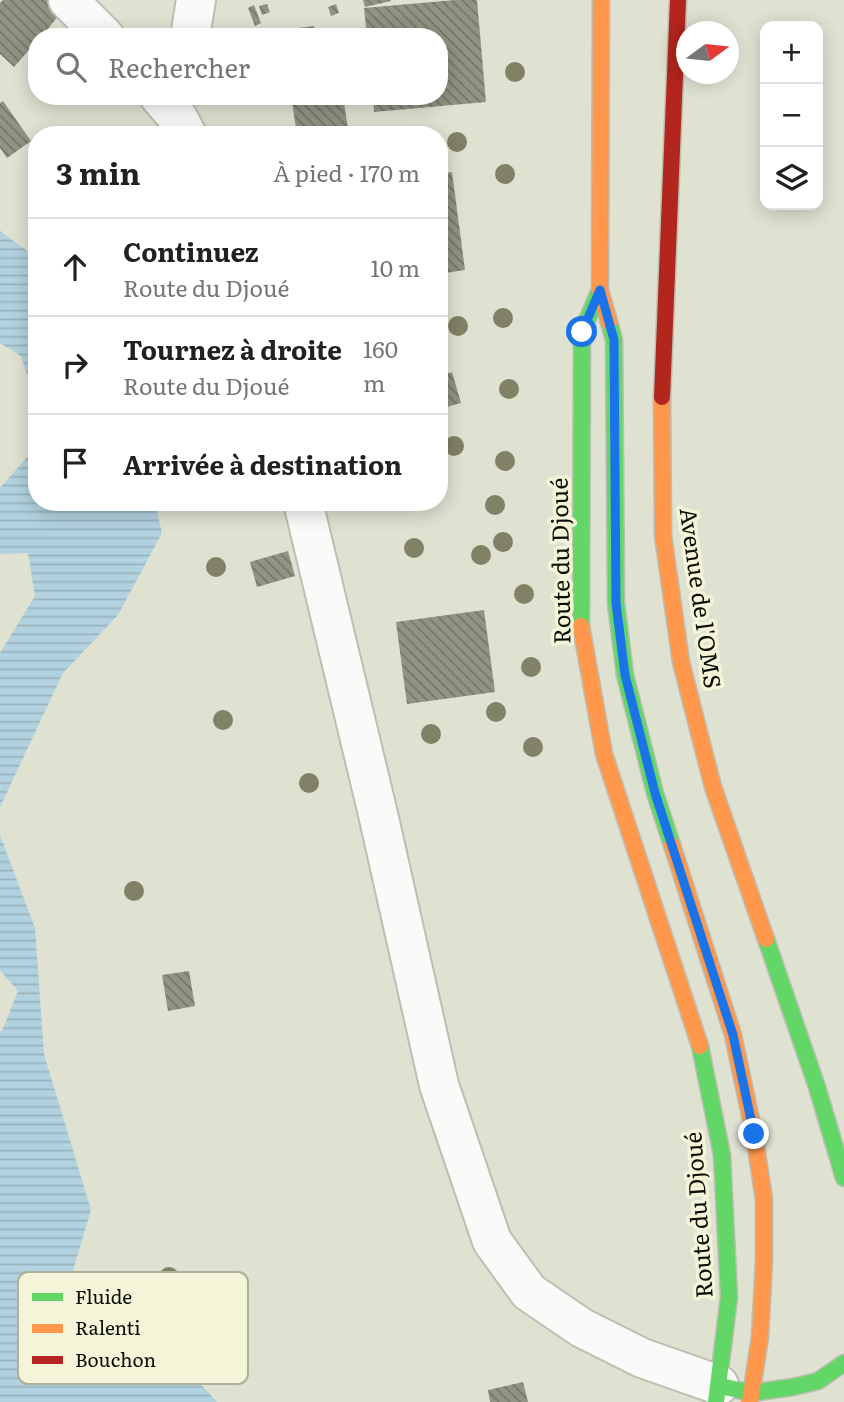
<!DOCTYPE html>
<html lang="fr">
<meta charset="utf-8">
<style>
:root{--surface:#fff;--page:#f2f2f2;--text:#202124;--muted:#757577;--line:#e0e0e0}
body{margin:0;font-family:Literata,serif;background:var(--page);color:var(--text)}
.controls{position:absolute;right:21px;top:21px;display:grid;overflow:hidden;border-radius:14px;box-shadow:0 4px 18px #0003}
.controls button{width:63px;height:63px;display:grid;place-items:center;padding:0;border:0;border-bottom:2px solid var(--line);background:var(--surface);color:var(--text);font:35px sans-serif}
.compass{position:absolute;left:676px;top:21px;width:63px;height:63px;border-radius:50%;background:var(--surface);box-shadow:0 4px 18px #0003;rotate:75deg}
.stop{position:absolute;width:21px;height:21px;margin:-16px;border:5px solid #1a73e8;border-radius:50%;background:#fff}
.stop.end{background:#1a73e8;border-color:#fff;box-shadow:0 2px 7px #0008}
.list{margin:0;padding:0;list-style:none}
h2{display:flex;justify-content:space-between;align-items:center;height:91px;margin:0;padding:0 28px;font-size:30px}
h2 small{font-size:23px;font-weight:400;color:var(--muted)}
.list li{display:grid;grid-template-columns:46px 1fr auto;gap:21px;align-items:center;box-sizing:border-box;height:98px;padding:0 28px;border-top:2px solid var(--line)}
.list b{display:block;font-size:26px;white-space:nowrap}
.list p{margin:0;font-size:23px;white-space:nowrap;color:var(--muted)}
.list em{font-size:23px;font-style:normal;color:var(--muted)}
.icon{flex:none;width:38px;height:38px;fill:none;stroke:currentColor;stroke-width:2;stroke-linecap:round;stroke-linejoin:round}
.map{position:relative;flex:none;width:844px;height:1402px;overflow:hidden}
.search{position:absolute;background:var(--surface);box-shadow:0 4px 18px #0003;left:28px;top:28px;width:420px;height:77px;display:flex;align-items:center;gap:18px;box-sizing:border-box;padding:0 24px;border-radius:28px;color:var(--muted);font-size:26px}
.panel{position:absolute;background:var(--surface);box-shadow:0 4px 18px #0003;left:28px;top:126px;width:420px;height:385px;border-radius:28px}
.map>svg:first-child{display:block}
</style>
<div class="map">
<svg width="844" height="1402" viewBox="0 0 844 1402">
<defs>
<pattern id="water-rules" width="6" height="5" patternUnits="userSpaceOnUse" patternTransform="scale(1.75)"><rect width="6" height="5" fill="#b2d2df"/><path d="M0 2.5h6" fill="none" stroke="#98b3be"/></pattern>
<pattern id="building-back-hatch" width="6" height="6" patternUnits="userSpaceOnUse" patternTransform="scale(1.75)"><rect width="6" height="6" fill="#919383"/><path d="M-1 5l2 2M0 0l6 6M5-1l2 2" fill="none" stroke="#757669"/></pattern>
</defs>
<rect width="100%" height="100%" fill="#dfe1d1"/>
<path fill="url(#water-rules)" d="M0,231L37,258V406L21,356L0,343Z
M37,446V502H155L162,533L118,615L63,673L0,807V653L35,596L28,553L0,554V488Z
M0,835L35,928L44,1054L91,1210L61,1311L165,1346L217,1402H0V1031H2L18,991L0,970Z"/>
<path fill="url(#building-back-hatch)" d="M3,0H56L65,8L41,37H37V41L14,67L0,54V3Z
M363,0H390L391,1L365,7Z
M455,0H477L486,102L374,112L373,96H439V37H367L364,8Z
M267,4L270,12L262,15L259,6Z
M336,4L339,13L331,16L328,7Z
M254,5L261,23L255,26L248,8Z
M314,26L316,36L299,37L298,28Z
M291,96H343L349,135H297Z
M3,101L31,141L7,158L0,148V103Z
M452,172L465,270L439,274V174Z
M452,372L461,403L439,409V376Z
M288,551L295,576L257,587L250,562Z
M484,610L495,692L407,704L396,622Z
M189,971L195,1006L168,1011L162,975Z
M523,1382L528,1402H490L488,1390Z"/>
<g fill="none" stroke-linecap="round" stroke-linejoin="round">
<defs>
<path id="street" d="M68,0L105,37
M190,37L196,0
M159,96L178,118L187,135
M303,502L378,814L439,1085L492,1241L529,1292L582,1328L642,1358L719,1385"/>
<path id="fast" d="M609,322L614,340L616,603L625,675L655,793L672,845
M581,626L582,332L600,290
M766,939L817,1087L844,1178
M700,1046L722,1155L729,1297L716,1402
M721,1386L751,1393L793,1387L818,1381L844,1363"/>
<path id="slow" d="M601,0L600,290L609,322
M662,397L663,535L681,662L713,787L766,939
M581,626L604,754L700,1046
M672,845L733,1035L754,1134L764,1199V1260L760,1337L750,1402"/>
<path id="jam" d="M662,397L678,0"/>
</defs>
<use href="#street" stroke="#bdbeb2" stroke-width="42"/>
<use href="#fast" stroke="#bdbeb2" stroke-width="19"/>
<use href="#slow" stroke="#bdbeb2" stroke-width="19"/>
<use href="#jam" stroke="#bdbeb2" stroke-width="19"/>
<use href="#street" stroke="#fafaf8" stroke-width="38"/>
<use href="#fast" stroke="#63d668" stroke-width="16"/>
<use href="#slow" stroke="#ff974d" stroke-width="16"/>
<use href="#jam" stroke="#b3261e" stroke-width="16"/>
</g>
<g fill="#808166">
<circle cx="515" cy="72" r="10"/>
<circle cx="457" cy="142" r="10"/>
<circle cx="505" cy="174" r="10"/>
<circle cx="503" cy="318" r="10"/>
<circle cx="458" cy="326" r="10"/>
<circle cx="509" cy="389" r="10"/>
<circle cx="454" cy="446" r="10"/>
<circle cx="505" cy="461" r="10"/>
<circle cx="495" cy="505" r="10"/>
<circle cx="503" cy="542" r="10"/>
<circle cx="414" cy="548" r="10"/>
<circle cx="481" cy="555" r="10"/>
<circle cx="216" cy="567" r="10"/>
<circle cx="524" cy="594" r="10"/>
<circle cx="531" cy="667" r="10"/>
<circle cx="496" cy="712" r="10"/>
<circle cx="223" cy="720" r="10"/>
<circle cx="431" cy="734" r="10"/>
<circle cx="533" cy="747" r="10"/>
<circle cx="309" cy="783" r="10"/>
<circle cx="134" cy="891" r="10"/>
<circle cx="169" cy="1277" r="10"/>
</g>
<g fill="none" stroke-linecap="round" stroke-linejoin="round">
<path stroke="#1a73e8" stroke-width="9" d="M582,332L600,290L614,340L616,603L625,675L655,793L733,1035L754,1134"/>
</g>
<g text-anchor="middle" stroke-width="7" stroke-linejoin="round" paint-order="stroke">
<g font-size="23" fill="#0c0d04" stroke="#f3f4d8">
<text transform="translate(561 561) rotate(-91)" y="8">Route du Djoué</text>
<text transform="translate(700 598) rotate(82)" y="8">Avenue de l'OMS</text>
<text transform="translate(699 1215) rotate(-94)" y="8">Route du Djoué</text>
</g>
</g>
<rect x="18" y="1272" width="230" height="112" rx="10" fill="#f3f4d8" stroke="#aeaf98" stroke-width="2"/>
<rect x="32" y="1293" width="31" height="8" fill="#63d668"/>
<rect x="32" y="1324" width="31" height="9" fill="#ff974d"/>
<rect x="32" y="1356" width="31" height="8" fill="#b3261e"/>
<g font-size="19" fill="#0c0d04">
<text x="75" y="1304">Fluide</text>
<text x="75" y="1335">Ralenti</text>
<text x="75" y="1367">Bouchon</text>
</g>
</svg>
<div class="controls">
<button>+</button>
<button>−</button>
<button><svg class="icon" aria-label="layers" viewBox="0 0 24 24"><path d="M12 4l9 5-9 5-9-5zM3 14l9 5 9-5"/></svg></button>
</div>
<svg class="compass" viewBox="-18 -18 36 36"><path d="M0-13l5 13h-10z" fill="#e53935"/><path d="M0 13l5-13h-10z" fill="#757577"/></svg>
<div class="stop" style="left:582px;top:332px"></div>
<div class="stop end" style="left:754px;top:1134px"></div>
<div class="search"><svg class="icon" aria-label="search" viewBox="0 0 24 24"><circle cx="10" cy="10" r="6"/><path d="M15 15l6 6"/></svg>Rechercher</div>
<section class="panel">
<h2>3 min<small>À pied · 170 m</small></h2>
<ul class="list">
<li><svg class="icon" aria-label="ahead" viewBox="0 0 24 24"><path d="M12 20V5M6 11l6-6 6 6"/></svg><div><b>Continuez</b><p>Route du Djoué</p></div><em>10 m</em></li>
<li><svg class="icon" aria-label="right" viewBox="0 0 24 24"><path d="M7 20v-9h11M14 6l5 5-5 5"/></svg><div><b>Tournez à droite</b><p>Route du Djoué</p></div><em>160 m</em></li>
<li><svg class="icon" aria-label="arrive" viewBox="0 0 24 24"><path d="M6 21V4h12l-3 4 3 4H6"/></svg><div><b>Arrivée à destination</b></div></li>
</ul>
</section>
</div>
